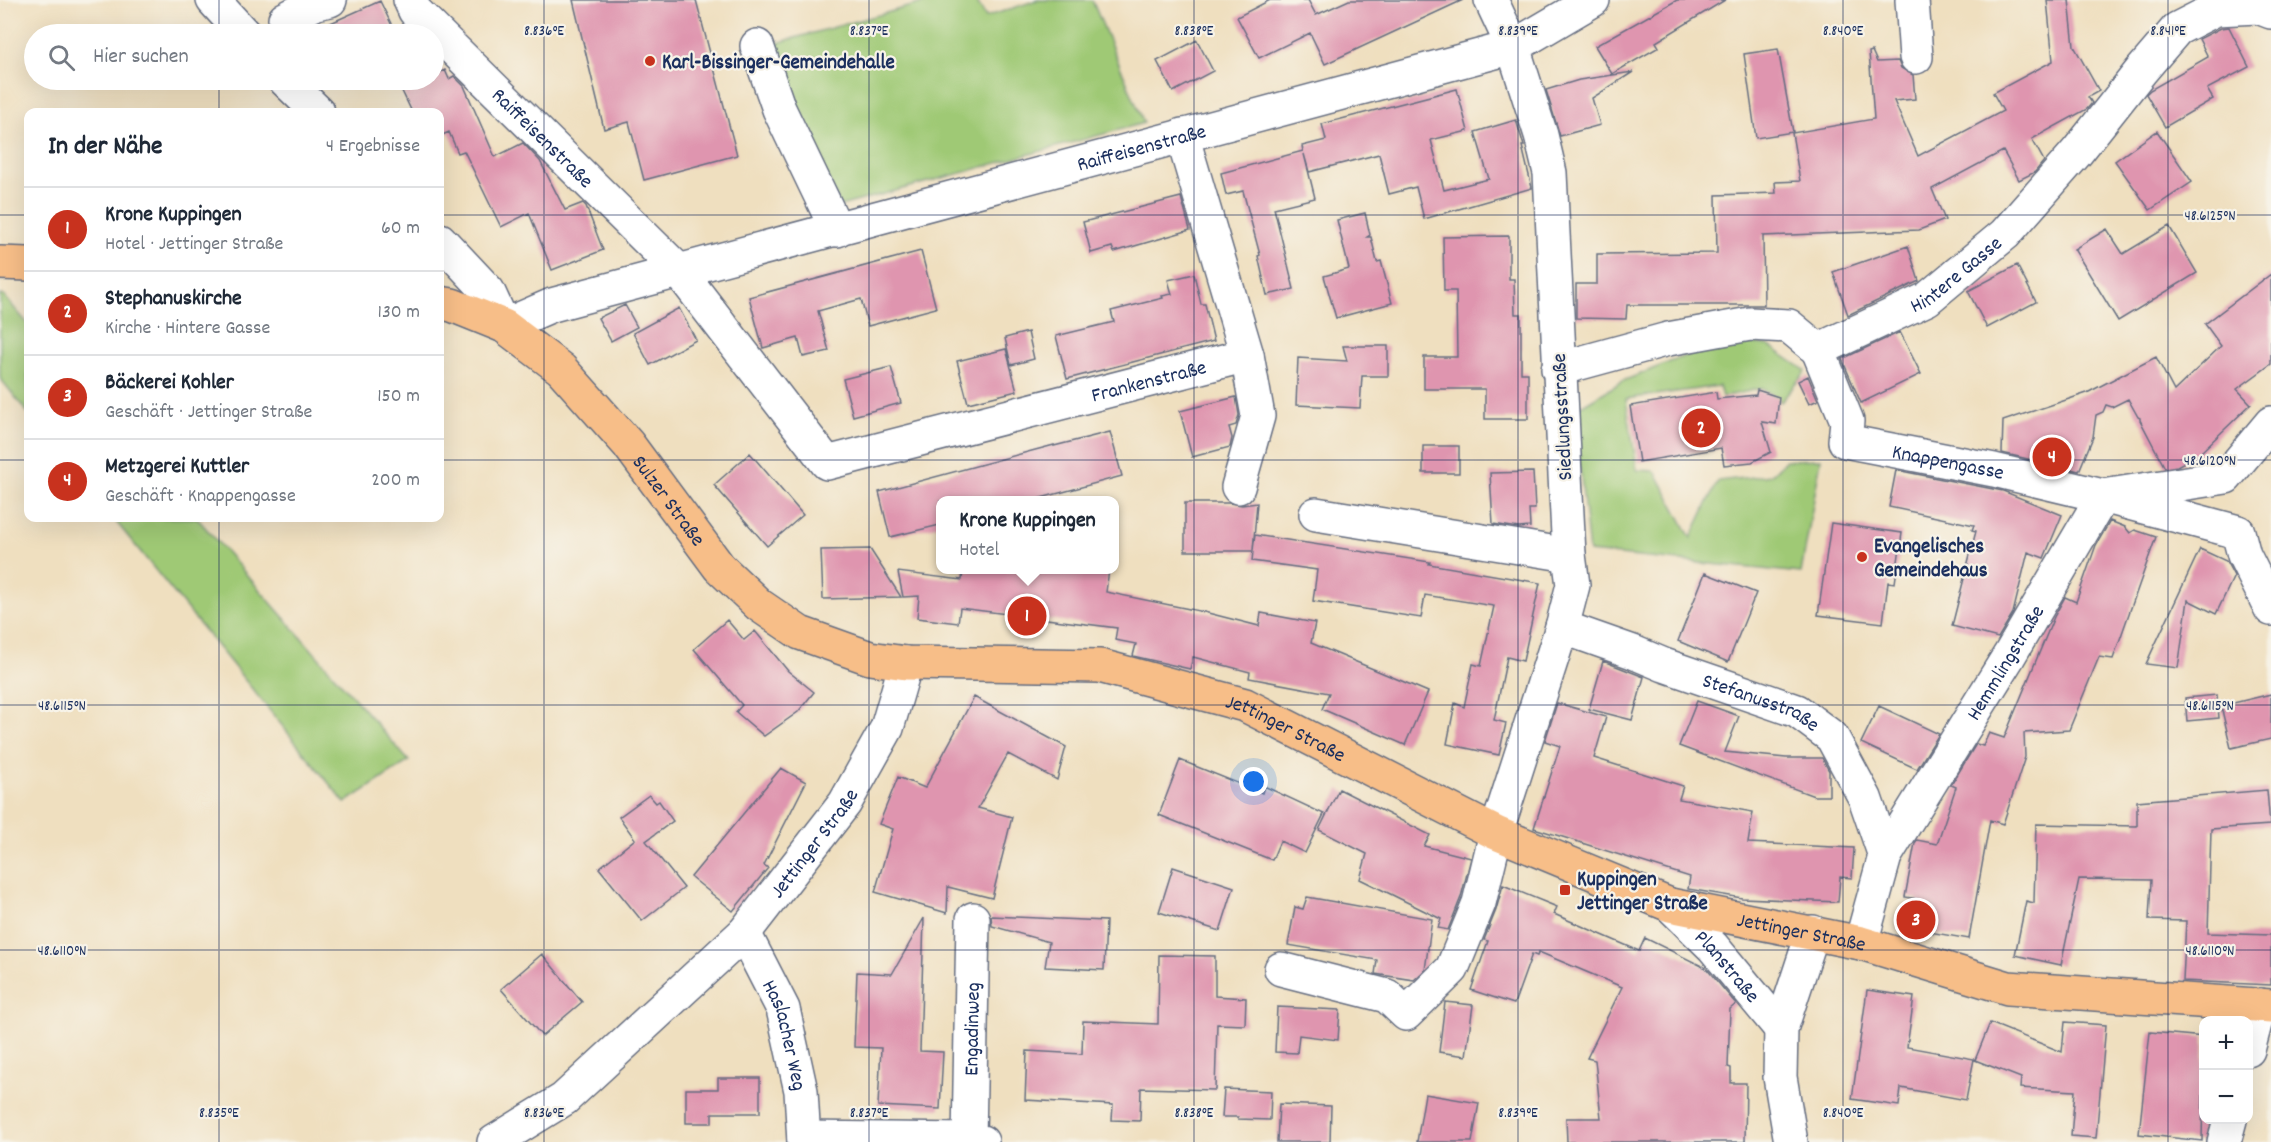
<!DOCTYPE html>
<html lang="de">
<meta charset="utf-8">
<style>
:root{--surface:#fff;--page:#f2f2f3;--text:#1f2937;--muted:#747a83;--line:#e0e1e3;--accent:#c8321e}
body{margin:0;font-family:Dekko,sans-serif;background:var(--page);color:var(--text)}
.controls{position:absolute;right:18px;bottom:18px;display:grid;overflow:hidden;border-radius:12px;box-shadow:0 6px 24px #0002}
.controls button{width:54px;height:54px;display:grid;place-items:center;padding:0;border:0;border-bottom:2px solid var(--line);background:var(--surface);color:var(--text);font:30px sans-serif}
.you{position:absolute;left:1254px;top:782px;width:21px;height:21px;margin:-15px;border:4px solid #fff;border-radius:50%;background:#1a73e8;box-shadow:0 0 0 9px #1a73e833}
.badge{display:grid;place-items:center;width:39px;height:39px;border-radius:50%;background:var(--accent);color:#fff;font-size:20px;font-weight:700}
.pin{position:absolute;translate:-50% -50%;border:3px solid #fff;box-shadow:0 2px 6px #0006}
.popup{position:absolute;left:936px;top:496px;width:183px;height:78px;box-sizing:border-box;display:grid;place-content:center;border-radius:12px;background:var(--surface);filter:drop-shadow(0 2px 4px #0005);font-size:20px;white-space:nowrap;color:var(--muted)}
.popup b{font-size:22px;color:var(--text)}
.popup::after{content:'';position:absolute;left:50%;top:100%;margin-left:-12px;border:12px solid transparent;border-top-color:var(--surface)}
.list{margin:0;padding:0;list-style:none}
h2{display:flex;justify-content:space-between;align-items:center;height:78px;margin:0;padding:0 24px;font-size:26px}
h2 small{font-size:20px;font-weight:400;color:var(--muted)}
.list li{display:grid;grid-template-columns:39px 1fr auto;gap:18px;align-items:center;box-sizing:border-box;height:84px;padding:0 24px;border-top:2px solid var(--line)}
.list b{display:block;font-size:22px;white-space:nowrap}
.list p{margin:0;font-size:20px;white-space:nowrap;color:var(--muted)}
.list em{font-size:20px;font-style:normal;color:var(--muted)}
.icon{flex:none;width:33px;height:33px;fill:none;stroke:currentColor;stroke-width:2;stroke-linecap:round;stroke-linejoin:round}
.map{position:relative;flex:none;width:2271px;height:1142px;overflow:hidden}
.search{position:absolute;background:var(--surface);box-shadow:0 6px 24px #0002;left:24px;top:24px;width:420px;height:66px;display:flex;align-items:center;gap:15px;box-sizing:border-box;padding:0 21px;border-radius:33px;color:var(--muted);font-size:22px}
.panel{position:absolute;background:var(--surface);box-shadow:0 6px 24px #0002;left:24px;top:108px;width:420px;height:414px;border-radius:12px}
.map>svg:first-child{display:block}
</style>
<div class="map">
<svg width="2271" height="1142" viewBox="0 0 2271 1142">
<rect width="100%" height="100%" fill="#f7f3e8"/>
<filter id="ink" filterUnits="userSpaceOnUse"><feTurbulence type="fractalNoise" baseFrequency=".0167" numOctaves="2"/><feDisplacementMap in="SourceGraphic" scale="12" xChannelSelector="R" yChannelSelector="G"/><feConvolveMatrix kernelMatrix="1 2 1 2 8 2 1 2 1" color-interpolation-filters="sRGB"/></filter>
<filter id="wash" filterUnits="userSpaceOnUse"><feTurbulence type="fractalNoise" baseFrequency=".008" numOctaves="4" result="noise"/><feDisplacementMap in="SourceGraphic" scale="24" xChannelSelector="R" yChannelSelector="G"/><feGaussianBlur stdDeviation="1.35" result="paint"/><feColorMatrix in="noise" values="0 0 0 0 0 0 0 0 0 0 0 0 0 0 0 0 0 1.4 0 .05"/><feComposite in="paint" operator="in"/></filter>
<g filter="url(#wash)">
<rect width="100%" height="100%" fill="#efdfbf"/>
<path fill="#9fc975" stroke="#5d7c6a" stroke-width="1.5" d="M933,0H976L986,17L1037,0H1092L1144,123L840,206L794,104L773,44Z
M0,295L4,296L28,324V413L0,378Z
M1740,342L1768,345L1806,371L1781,402L1763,388L1722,397L1719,386L1626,399L1637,470L1655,471L1691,538L1718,481L1771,475L1786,460L1821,459L1801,573L1589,552L1574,410L1623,381L1707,347Z
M113,518H197L409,761L345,803Z"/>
<g id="blocks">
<path fill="#df95af" d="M573,0H696L737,155L644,180L629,122L604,129Z
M1270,0H1308L1316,15L1349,0H1463L1325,64L1310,33L1259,58L1237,17Z
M1677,0H1725L1656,42L1659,47L1612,74L1595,46Z
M2047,0H2069L2074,46L2099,91L2088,97L2092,103L2087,109L2032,139L2044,161L2035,172L2019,180L2003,151L1932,189L1945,220L1919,230L1763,236L1764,305H1627L1626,319L1576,318V284H1597V254L1717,253L1716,195L1776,193L1775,182L1800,181L1792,133L1874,119L1869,52L1872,51L1877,62L1898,61L1901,68L1913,75L1915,99L1894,101L1918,156L2003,111L1993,93L2053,61Z
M380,1L396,34H306Z
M2229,27L2249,67L2207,89L2213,99L2165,127L2146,94L2150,90L2208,57L2199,39L2221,28Z
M1197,40L1213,71L1173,92L1157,61Z
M1778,49L1793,132L1756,138L1744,54Z
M445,70L449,79L454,76L464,86L495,157L523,143L540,161L565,210L583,203L586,206L603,250L552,270L529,213L501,227L464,151L458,153L449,132L440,136V112H412L401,89L424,80H434V75Z
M1633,72L1592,98L1600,125L1560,136L1546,90L1579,80Z
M1457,89L1468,131L1431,140L1444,190L1489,179L1475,132L1516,120L1524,146H1522L1532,188L1424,219L1416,187L1389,194L1379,154L1309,172L1304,154L1315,198L1274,208L1294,289L1267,295L1258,256L1260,255L1243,191L1226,195L1221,173L1303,151L1302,146L1326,140L1322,124Z
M2157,131L2192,182L2150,210L2115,161Z
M1181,197L1190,230L1114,252L1112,247L1091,253L1083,222Z
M1365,213L1370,235L1367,237H1371L1377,262L1381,261L1392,303L1336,318L1324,276L1349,269L1337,220Z
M2169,226L2197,273L2118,321L2074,249L2107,229L2123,254Z
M1509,236V279H1514L1515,314H1521V373H1528V419H1485V389H1424V357H1457L1456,291H1444L1443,237Z
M1908,246L1919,281L1848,315L1833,272Z
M921,251L936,308L868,326L861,299L818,311L829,351L803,357L798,338L763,348L749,297Z
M2017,265L2036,302L1987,328L1968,291Z
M1194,274L1201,304H1205L1214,341L1067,379L1056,336L1114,322L1111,311L1163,298L1162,296L1172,294L1168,280Z
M2271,274V364L2237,389L2251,404L2198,455L2177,466L2165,468L2140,420V418L2138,417L2128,399L2112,407L2106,405L2103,412L2096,415L2093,437L2079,471L2002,453L2003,421L2087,393L2156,357L2174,391L2221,346L2205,324Z
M625,305L637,327L611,341L598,318Z
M679,308L696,340L650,365L633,333Z
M1028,332L1034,359L1011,365L1005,338Z
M1900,332L1921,374L1861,403L1842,359Z
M1343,346H1388V376H1362L1360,408L1296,405L1298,358L1347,361Z
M1006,349L1017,391L968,403L957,361Z
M891,367L901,403L853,416L843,379Z
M1808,376L1818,400L1809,404L1798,381Z
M1757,390L1779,397L1776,424L1762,422L1771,452L1752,462L1724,465L1721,448L1639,462L1630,406L1716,392L1717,399L1756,395Z
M1236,397L1239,415L1236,425L1229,427L1232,438L1230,447L1192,457L1180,411Z
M1110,432L1122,476L1030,501H940V525L890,537L879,492L1054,445V446Z
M1423,446H1459V473H1423Z
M750,453L803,515L767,546L714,485Z
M1896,470L2003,491L2062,515L2044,558L2028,552L2013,613L1998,638L1952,626L1976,531L1972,530L1974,525L1889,507Z
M1533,472L1535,509H1529L1530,527L1519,528L1493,524L1490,473Z
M1185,503H1229L1242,505L1257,503L1253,550L1255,535L1430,562L1429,564L1540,583L1523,661L1507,657L1494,720L1506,723L1499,755L1447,744L1455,703L1464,707L1473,664L1481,666L1494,606L1425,595L1421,618L1313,601L1317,570L1252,561L1253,551H1185Z
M2110,521L2125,527L2130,533L2135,530L2156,537L2113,659L2099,657L2069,730L2024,733L2025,757L2003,824L1990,820L1969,939L1912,929L1918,899L1905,897L1915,843L1917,840L1937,844L1956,787L1951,785L1976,744L1983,746L1989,733L2004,738L2054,617L2065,597L2076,602L2096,545Z
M1831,523L1902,533L1895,583L1888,582L1883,623L1818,615Z
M870,549L901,597L823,599L821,550Z
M2200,549L2226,561L2234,576L2216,614L2188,600L2178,668L2146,664Z
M963,570H1109L1106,592L1204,612L1259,626L1261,613L1315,623L1311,643L1428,692L1405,745L1322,709L1329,693L1249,678L1250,672L1193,657L1190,669L1133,656L1136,644L1115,640L1117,628L960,608L958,623L917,618L919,596L903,597L898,572L962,580Z
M1705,573L1756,593L1728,662L1678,641Z
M727,620L744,640L755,631L788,671L814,692L798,712L764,736L736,712L742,705L694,649Z
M1603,661L1644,677L1632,720L1589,709Z
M2271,694V739L2231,748L2221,706Z
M2217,695L2219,718L2187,721L2185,698Z
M974,697L1066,747L1057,780L1008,754L978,808L1012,817L992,898L948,887L947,913L875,892L893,829L879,824L898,777L925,788Z
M1697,701L1739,716L1725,752L1786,758H1822L1829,771V796H1814L1679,746Z
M1557,703L1606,717L1594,758L1683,786L1679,799L1753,812L1748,843L1854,848L1852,878L1840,877L1838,902L1742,898L1688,889L1690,877L1534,828L1560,746L1545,741Z
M1879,706L1939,734L1917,769L1861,743Z
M1180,760L1262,793L1264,786L1324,814L1305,853L1280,841L1272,860L1159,815Z
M781,768L806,782L764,865L768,868L733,911L691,877Z
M1339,789L1430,835L1424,846L1471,858L1461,897L1448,930L1438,928L1441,919L1360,879L1367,854L1319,830Z
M2267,790L2270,825L2211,829L2208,933L2271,935V985L2183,981L2186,921L2149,920L2151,880L2079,879L2061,965L2015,955L2026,901L2034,903L2036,824L2137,826V801Z
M649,795L656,803L659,801L673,821L646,841L684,888L642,921L599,868L635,839L619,817Z
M1173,867L1234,887L1220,931L1159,912Z
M1503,885L1557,907L1554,914L1639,951L1645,938L1706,968L1736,1004L1730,1009L1728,1067L1731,1068V1083H1746L1745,1142H1567L1566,1118H1601L1595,1060L1587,1058L1622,987L1539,952L1537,956L1532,954L1514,1004L1471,990L1488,941L1484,940L1496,910Z
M1307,897L1432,919L1425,970L1414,980L1375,974L1377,960L1288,945L1295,907L1303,909Z
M991,916L1106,921L1104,970L1045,967L1049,942L992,926Z
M924,918L920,1051L943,1052L940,1109L878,1106L881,1048L854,1047L857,972L892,974Z
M542,954L582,1002L542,1036L501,989Z
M1159,955L1215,956V996L1246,998L1245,1025L1217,1024L1215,1090L1141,1088L1140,1121L1112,1120L1113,1105L1025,1100L1027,1051L1082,1054L1083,1021L1158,1024Z
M1867,990L1914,997L1907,1047L1974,1059L1966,1100L1901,1088L1899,1106L1852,1099Z
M1445,1002L1473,1005L1466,1056L1439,1052Z
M1277,1007L1340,1010L1338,1040L1299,1035L1297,1053L1275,1052Z
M2065,1022L2106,1025L2096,1138L2071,1136L2075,1091L2020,1088L2021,1078L1975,1060L1990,1023L2062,1052Z
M2150,1032L2204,1037L2202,1141L2139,1134Z
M718,1078H760V1113H712V1123H686V1089H718Z
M1224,1089L1271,1091L1270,1120L1238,1119V1117H1222Z
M1425,1094L1479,1103L1472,1142H1417Z
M1279,1104L1331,1106L1330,1142H1277Z"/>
</g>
</g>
<g filter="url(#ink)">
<use href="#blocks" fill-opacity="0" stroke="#656d80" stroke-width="1.5"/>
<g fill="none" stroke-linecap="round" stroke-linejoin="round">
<defs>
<g id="minor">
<path d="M213,0L244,34"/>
<path id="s1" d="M410,0L415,11L680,272L827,463L1247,355L1182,135"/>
<path d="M1912,0L1916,57"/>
<path d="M288,34L285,19L316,3L330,0"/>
<path d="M757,46L779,109L837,230"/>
<path d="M285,80L318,112"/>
<path id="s2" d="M440,240L488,291L504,326L552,305L1513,47L1593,0"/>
<path id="s3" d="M1818,350L1847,421L1845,441L1994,470L2103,496L2238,532L2244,555L2271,609"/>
<path id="s4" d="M1558,369L1668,339L1750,324L1789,326L1818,350L1927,299L2005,234L2077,152L2141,71L2177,29L2216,9L2258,7L2271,12"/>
<path d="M1238,487L1258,416L1247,355"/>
<path d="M1316,514L1569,555"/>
<path id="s5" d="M1562,627L1633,652L1664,665L1797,711L1832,737L1865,798L1885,856"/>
<path id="s6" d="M1670,905L1713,947L1781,1029"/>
<path id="s7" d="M744,933L783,1009L801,1091L804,1142"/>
<path id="s8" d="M1861,943L1885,856L2009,656L2103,496L2226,477L2271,423"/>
<path d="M1281,969L1387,996L1406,1014L1452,969L1479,903L1496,833L1562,627L1573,585L1569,555L1550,173L1541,135L1513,47L1491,0"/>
<path d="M2248,1050L2260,1005"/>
<path d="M804,1138L969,1140L982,1142"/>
<path id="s9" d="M969,1140L973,919"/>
<path id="s10" d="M494,1142L564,1099L744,933L845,803L887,728L906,663"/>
<path d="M1791,1142L1780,1077L1781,1029L1813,932"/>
<path d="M2224,1142L2230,1120"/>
</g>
<g id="major">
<path d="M0,263L28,264"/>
<path id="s11" d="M440,303L452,305L504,326L561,369L628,444L719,567L759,605L800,633L870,658L906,663L1100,666L1245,705L1496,833L1670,905L1861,943L2008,988L2271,1006"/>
</g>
</defs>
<use href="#minor" stroke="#656d80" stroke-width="36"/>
<use href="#major" stroke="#656d80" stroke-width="36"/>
<use href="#minor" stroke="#fff" stroke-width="33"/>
<use href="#major" stroke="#f7be88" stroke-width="33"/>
</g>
</g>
<path fill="none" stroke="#1b2f5e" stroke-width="1.5" stroke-opacity="0.45" d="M219,0V34M544,0V1142M869,0V1142M1194,0V1142M1518,0V1142M1843,0V1142M2168,0V1142M219,80V112M0,215H28M440,215H2271M0,460H28M440,460H2271M219,518V1142M0,705H2271M0,950H2271"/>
<g fill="#c8321e" stroke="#f7f3e8" stroke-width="2">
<circle cx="650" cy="61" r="6"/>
<circle cx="1862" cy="557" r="6"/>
<rect x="1559" y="884" width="12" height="12" rx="3"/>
</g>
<g text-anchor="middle" stroke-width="4.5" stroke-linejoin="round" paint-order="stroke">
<g font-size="21" font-weight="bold" fill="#1b2f5e" stroke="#f7f3e8" text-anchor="start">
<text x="662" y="68">Karl-Bissinger-Gemeindehalle</text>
<text x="1874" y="552">Evangelisches<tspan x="1874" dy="24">Gemeindehaus</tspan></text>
<text x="1577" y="885">Kuppingen<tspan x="1577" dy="24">Jettinger Straße</tspan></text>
</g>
<g font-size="21" fill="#1b2f5e" stroke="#f7f3e8">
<text dy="7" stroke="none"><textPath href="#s1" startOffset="192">Raiffeisenstraße</textPath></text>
<text dy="7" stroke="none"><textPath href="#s2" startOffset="771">Raiffeisenstraße</textPath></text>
<text dy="7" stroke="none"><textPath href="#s4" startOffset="432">Hintere Gasse</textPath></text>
<text dy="7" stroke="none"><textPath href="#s1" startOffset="957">Frankenstraße</textPath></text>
<text transform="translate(1561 417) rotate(-93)" y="7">Siedlungsstraße</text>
<text dy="7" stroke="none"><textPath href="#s3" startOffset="202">Knappengasse</textPath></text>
<text dy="7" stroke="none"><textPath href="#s11" startOffset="310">Sulzer Straße</textPath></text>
<text dy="7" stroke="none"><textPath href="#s8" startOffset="318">Hemmlingstraße</textPath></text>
<text dy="7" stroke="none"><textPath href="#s5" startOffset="213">Stefanusstraße</textPath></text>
<text dy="7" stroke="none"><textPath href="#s11" startOffset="999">Jettinger Straße</textPath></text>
<text dy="7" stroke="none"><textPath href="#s10" startOffset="441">Jettinger Straße</textPath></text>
<text dy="7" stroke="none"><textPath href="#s11" startOffset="1557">Jettinger Straße</textPath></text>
<text dy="7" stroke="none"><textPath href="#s6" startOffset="84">Planstraße</textPath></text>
<text dy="7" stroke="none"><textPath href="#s9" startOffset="111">Engadinweg</textPath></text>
<text dy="7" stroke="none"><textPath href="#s7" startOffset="111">Haslacher Weg</textPath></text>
</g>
</g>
<g font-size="15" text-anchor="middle" fill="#1b2f5e" stroke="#f7f3e8" stroke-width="4.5" stroke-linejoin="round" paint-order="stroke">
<text x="544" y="35">8.836°E</text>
<text x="869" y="35">8.837°E</text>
<text x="1194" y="35">8.838°E</text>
<text x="1518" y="35">8.839°E</text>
<text x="1843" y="35">8.840°E</text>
<text x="2168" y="35">8.841°E</text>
<text x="2210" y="220">48.6125°N</text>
<text x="2210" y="465">48.6120°N</text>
<text x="62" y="710">48.6115°N</text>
<text x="2210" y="710">48.6115°N</text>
<text x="62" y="955">48.6110°N</text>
<text x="2210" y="955">48.6110°N</text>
<text x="219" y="1117">8.835°E</text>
<text x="544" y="1117">8.836°E</text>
<text x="869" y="1117">8.837°E</text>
<text x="1194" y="1117">8.838°E</text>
<text x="1518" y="1117">8.839°E</text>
<text x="1843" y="1117">8.840°E</text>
</g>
</svg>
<div class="controls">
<button>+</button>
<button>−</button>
</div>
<div class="you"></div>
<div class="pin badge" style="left:1027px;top:616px">1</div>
<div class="popup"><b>Krone Kuppingen</b>Hotel</div>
<div class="pin badge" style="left:1701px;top:428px">2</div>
<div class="pin badge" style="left:1916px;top:920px">3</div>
<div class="pin badge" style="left:2052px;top:457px">4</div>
<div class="search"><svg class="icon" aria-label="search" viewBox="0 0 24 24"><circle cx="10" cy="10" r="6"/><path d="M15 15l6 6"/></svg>Hier suchen</div>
<section class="panel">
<h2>In der Nähe<small>4 Ergebnisse</small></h2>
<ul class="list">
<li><span class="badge">1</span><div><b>Krone Kuppingen</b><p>Hotel · Jettinger Straße</p></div><em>60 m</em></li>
<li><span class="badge">2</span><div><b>Stephanuskirche</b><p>Kirche · Hintere Gasse</p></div><em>130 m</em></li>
<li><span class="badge">3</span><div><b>Bäckerei Kohler</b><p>Geschäft · Jettinger Straße</p></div><em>150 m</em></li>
<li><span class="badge">4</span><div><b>Metzgerei Kuttler</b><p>Geschäft · Knappengasse</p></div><em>200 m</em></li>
</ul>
</section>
</div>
